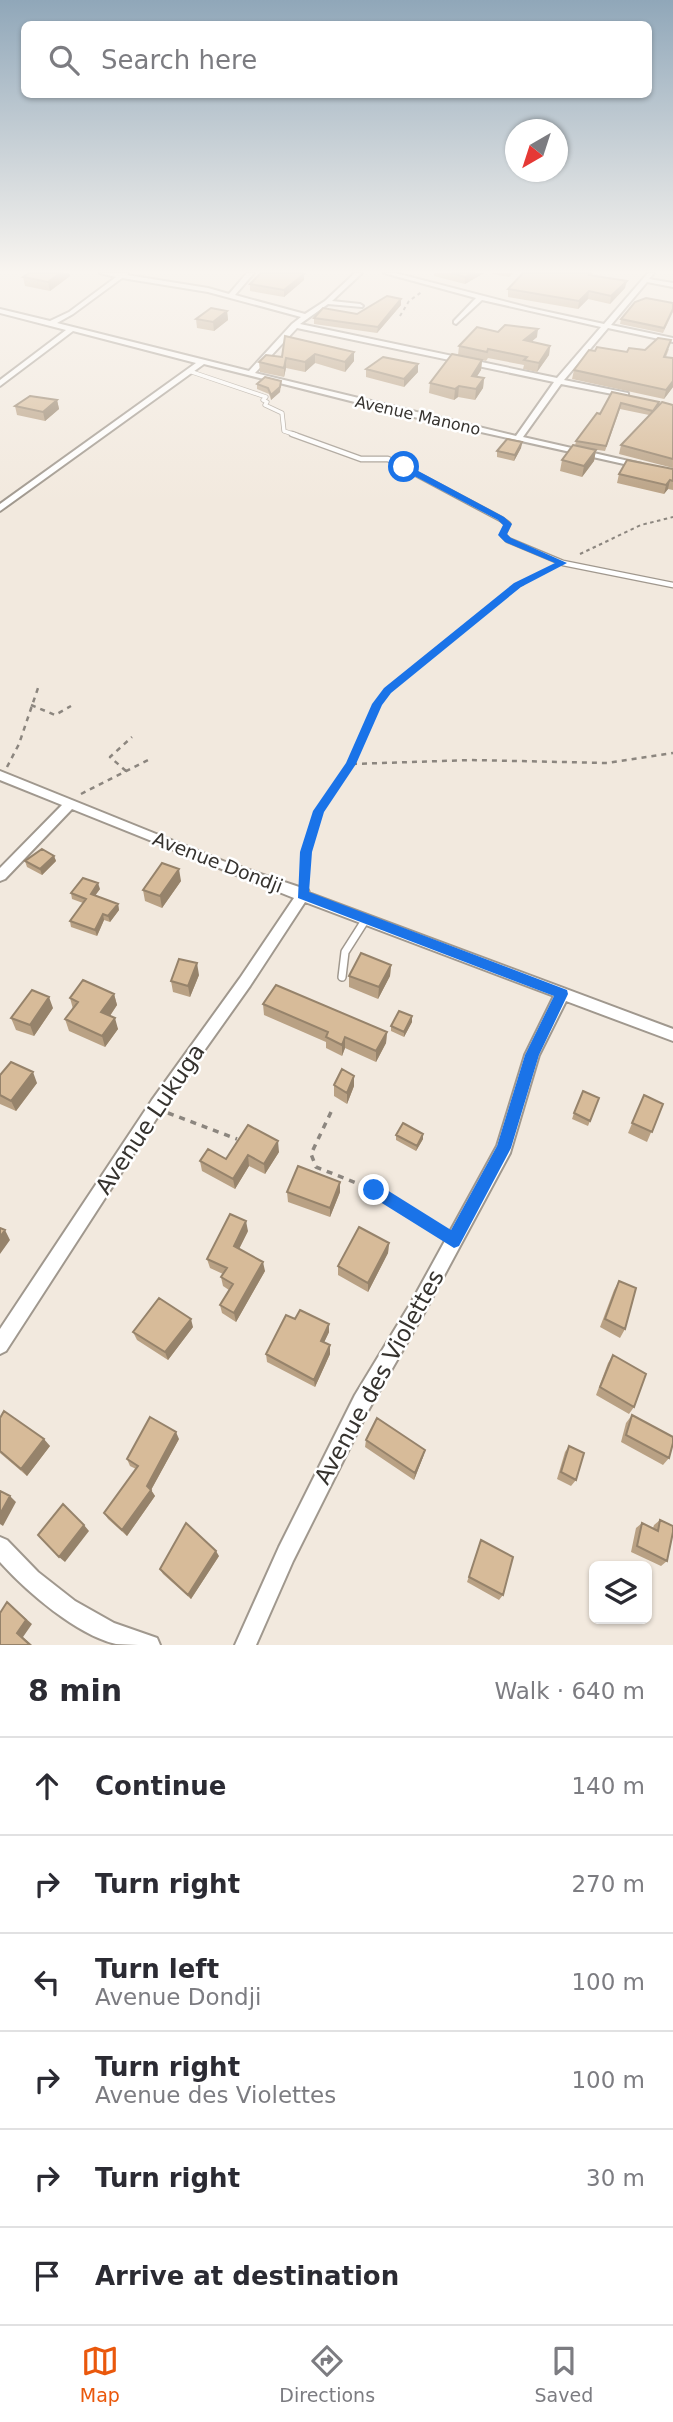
<!DOCTYPE html>
<meta charset="utf-8">
<style>
:root{--surface:#fff;--page:#f7f7f7;--text:#2b2b33;--muted:#7c7c81;--line:#e1e1e2;--accent:#ea580c}
body{margin:0;font-family:"DejaVu Sans",sans-serif;background:var(--page);color:var(--text)}
.controls{position:absolute;right:21px;bottom:21px;display:grid;overflow:hidden;border-radius:10px;box-shadow:0 2px 5px #0004}
.controls button{width:63px;height:63px;display:grid;place-items:center;padding:0;border:0;border-bottom:2px solid var(--line);background:var(--surface);color:var(--text);font:35px sans-serif}
.compass{position:absolute;left:505px;top:119px;width:63px;height:63px;border-radius:50%;background:var(--surface);box-shadow:0 2px 5px #0004;rotate:219deg}
.stop{position:absolute;width:21px;height:21px;margin:-16px;border:5px solid #1a73e8;border-radius:50%;background:#fff}
.stop.end{background:#1a73e8;border-color:#fff;box-shadow:0 2px 7px #0008}
.list{margin:0;padding:0;list-style:none}
h2{display:flex;justify-content:space-between;align-items:center;height:91px;margin:0;padding:0 28px;font-size:30px}
h2 small{font-size:23px;font-weight:400;color:var(--muted)}
.list li{display:grid;grid-template-columns:46px 1fr auto;gap:21px;align-items:center;box-sizing:border-box;height:98px;padding:0 28px;border-top:2px solid var(--line)}
.list b{display:block;font-size:26px;white-space:nowrap}
.list p{margin:0;font-size:23px;white-space:nowrap;color:var(--muted)}
.list em{font-size:23px;font-style:normal;color:var(--muted)}
.icon{flex:none;width:38px;height:38px;fill:none;stroke:currentColor;stroke-width:2;stroke-linecap:round;stroke-linejoin:round}
.map{position:relative;flex:none;width:673px;height:1645px;overflow:hidden}
.search{position:absolute;background:var(--surface);box-shadow:0 2px 5px #0004;left:21px;right:21px;top:21px;height:77px;display:flex;align-items:center;gap:18px;box-sizing:border-box;padding:0 24px;border-radius:10px;color:var(--muted);font-size:26px}
.sheet{height:679px;background:var(--surface)}
nav{display:flex;justify-content:space-around;align-items:center;box-sizing:border-box;height:98px;border-top:2px solid var(--line);background:var(--surface);font-size:19px;color:var(--muted)}
nav a{display:grid;justify-items:center;gap:4px}
nav .on{color:var(--accent)}
.map>svg:first-child{display:block}
</style>
<div class="map">
<svg width="673" height="1645" viewBox="0 0 673 1645">
<rect width="100%" height="100%" fill="#f2e9de"/>
<g fill="none" stroke-linecap="round" stroke-linejoin="round">
<defs>
<path id="service-far2" d="M189,371L266,397L263,400L267,402L265,405L282,413L284,431L296,435"/>
<path id="service-far1" d="M292,434L361,459H388L501,519L508,524L503,535L508,540L563,563L673,585"/>
<path id="service" d="M342,977L345,952L366,919"/>
<path id="minor" d="M100,273H128L127,275L208,288L229,294L247,273H254L235,295L305,314L325,301L355,273H362L332,301L360,304L363,306L362,307L328,304L300,324L557,378L601,327L482,300L456,324L454,323V321L476,298L384,273H395L530,308L604,324L648,273H654L649,279L673,283V287L647,282L611,325L673,338V342L608,328L564,380L628,393V397L561,384L523,437L642,464V468L418,418L204,364L0,511V504L196,363L73,331L0,386V380L66,330L0,313V309L50,321L69,312L116,277ZM122,278L208,292L301,317L292,324L249,371L57,323L73,314ZM297,328L554,382L516,436L255,373Z
M0,771L228,863L308,890L309,893L673,1029V1041L566,1001L539,1055L510,1153L424,1313L369,1409L293,1561L256,1645H235L279,1547L355,1395L412,1301L497,1146L525,1055L554,996L305,902L250,986L162,1110L6,1351L0,1354V1329L152,1100L240,978L294,898L72,809L5,879L0,881V868L62,805L0,780Z
M0,1537L7,1540L38,1572L75,1601L114,1623L157,1638L160,1645C147,1645 130,1645 116,1644C77,1635 27,1592 0,1562Z"/>
</defs>
<use href="#service-far2" stroke="#a0988e" stroke-width="5"/>
<use href="#service-far1" stroke="#a0988e" stroke-width="7"/>
<use href="#service" stroke="#a0988e" stroke-width="10"/>
<use href="#minor" stroke="#a0988e" stroke-width="4"/>
<path stroke="#8c867f" stroke-width="2" stroke-dasharray="3.5 3.5" stroke-linecap="butt" d="M400,316L409,301L423,291
M580,554L641,525L673,517
M448,640L492,604L548,569"/>
<path stroke="#8c867f" stroke-width="2.5" stroke-dasharray="5 5" stroke-linecap="butt" d="M31,705L55,715L71,706
M352,764L471,760L607,763L673,753
M7,767L19,744L39,685
M126,771L110,757L132,737
M81,794L152,758
M304,880L306,852L318,812L351,764L377,704L387,690L450,639"/>
<path stroke="#8c867f" stroke-width="3.5" stroke-dasharray="6 6" stroke-linecap="butt" d="M331,1112L311,1154L316,1167L374,1190L434,1229
M168,1113L237,1139"/>
<path stroke="#8c867f" stroke-width="4.5" stroke-dasharray="8 8" stroke-linecap="butt" d="M431,1227L439,1232"/>
<use href="#service-far2" stroke="#fff" stroke-width="3.5"/>
<use href="#service-far1" stroke="#fff" stroke-width="4.5"/>
<use href="#service" stroke="#fff" stroke-width="7"/>
<use href="#minor" fill="#fff" fill-rule="evenodd"/>
</g>
<path fill="#b9a184" d="M29,273H69L70,276L50,291L25,286L23,277Z
M434,273H484L465,284L434,276Z
M492,273H514L509,277L492,274Z
M523,273H594L592,275L625,288L610,304L588,299L578,309L508,297V289Z
M304,280L284,297L250,291V284Z
M401,299V305L377,333L314,324V318L357,314Z
M673,303V312L663,333L620,324L621,319Z
M227,311L228,320L214,331L197,328L196,319Z
M498,332L537,337L531,342L550,346L549,355L537,372L523,369L524,365L488,358L486,361L482,360L481,370L477,376L484,378L483,388L475,400L458,397L454,400L429,393L430,383L458,355L459,346Z
M669,349L666,357L673,358V387L664,399L572,379L574,370L595,351L627,352Z
M354,352V361L345,372L315,363L305,372L286,368L284,377L260,372L259,362L282,357Z
M366,369L418,372L404,387L366,377Z
M281,381L280,392L271,400L269,394L257,389V384Z
M612,392L658,406L673,405V468L619,454L621,445L649,415L620,409L605,451L584,448L596,450L594,461L582,477L560,471L562,460L575,446L576,441L600,414Z
M57,400L59,409L45,421L17,415L15,406Z
M522,442L521,448L514,461L497,457V451Z
M673,469V490L668,489L664,494L617,483L619,474Z
M54,856L56,861L42,875L27,867L25,861Z
M181,881L162,908L145,901L143,890Z
M100,889L95,895L118,904L119,910L110,922L104,920L97,936L71,927L70,921L83,903L72,899L71,893Z
M391,965L390,976L378,999L349,987V976Z
M199,975L190,997L173,992L171,981Z
M114,994L117,1005L110,1016L118,1029L105,1047L69,1031L65,1019L73,1009L70,998Z
M263,1004L387,1032L386,1043L376,1062L345,1048L342,1056L326,1048V1042L264,1015Z
M53,1008L34,1036L16,1030L11,1018Z
M412,1022L404,1037L391,1031V1026Z
M0,1075L37,1083L16,1111L0,1104Z
M354,1076V1086L347,1104L334,1096V1085Z
M644,1095L663,1104L647,1142L628,1133Z
M599,1098L588,1126L572,1119L574,1113Z
M396,1135L423,1139L416,1151L396,1140Z
M279,1152L265,1174L249,1166L235,1189L202,1171L200,1161L226,1159Z
M340,1182V1192L330,1217L288,1202L287,1192Z
M248,1231L239,1249L265,1271L236,1322L222,1313L220,1305L229,1290L223,1286L221,1277L223,1274L210,1268L207,1259Z
M389,1243L388,1253L368,1292L338,1275V1266Z
M619,1281L625,1329L620,1338L600,1327L614,1290Z
M295,1319L329,1332L324,1342L330,1354L315,1387L267,1362L266,1354Z
M193,1327L168,1360L137,1340L133,1332Z
M613,1355L634,1407L629,1414L596,1395L608,1363Z
M632,1415L669,1458L663,1465L621,1442L626,1423Z
M0,1418L50,1446L27,1476L0,1453Z
M179,1439L151,1490L155,1496L127,1536L108,1519L104,1513L136,1469L130,1466L127,1459Z
M366,1440L425,1450L423,1457L414,1480L365,1447Z
M569,1446L576,1480L571,1486L557,1479L565,1452Z
M660,1520L667,1561L661,1566L631,1552L636,1528L642,1523L653,1528L654,1525Z
M481,1540L503,1595L499,1600L467,1582Z
M219,1556L191,1599L163,1574L160,1569Z"/>
<path fill="#96836b" d="M60,273H69L70,276L50,291L48,282Z
M472,273H484L465,284V277Z
M304,274V280L284,297V290Z
M627,281L625,288L610,304L611,296Z
M589,291L588,299L578,309L579,301Z
M401,299V305L377,333L378,327Z
M227,311L228,320L214,331L213,322Z
M538,329L537,337L523,349L524,340Z
M550,346L549,355L537,372L539,363Z
M354,352V361L345,372V362Z
M315,354V363L305,372V362Z
M286,358V368L284,377V368Z
M482,360L481,370L471,386L472,376Z
M418,364V372L404,387V379Z
M484,378L483,388L475,400L476,389Z
M281,381L280,392L271,400V395Z
M673,381V387L664,399L666,390Z
M459,386L458,397L454,400L455,389Z
M57,400L59,409L45,421L43,412Z
M522,442L521,448L514,461L515,455Z
M596,450L594,461L582,477L584,466Z
M670,480L668,489L664,494L666,485Z
M54,856L56,861L42,875L40,869Z
M179,869L181,881L162,908L160,896Z
M98,883L100,889L92,900L91,894Z
M118,904L119,910L110,922L108,916Z
M103,914L104,920L97,936L95,930Z
M197,963L199,975L190,997L188,986Z
M391,965L390,976L378,999L379,987Z
M114,994L117,1005L105,1023L101,1012Z
M49,997L53,1008L34,1036L30,1025Z
M412,1016V1022L404,1037V1032Z
M115,1018L118,1029L105,1047L102,1036Z
M387,1032L386,1043L376,1062V1051Z
M345,1037V1048L342,1056V1045Z
M33,1072L37,1083L16,1111L11,1101Z
M354,1076V1086L347,1104V1093Z
M423,1134V1139L416,1151L417,1146Z
M278,1141L279,1152L265,1174L264,1164Z
M248,1155L249,1166L235,1189L233,1179Z
M340,1182V1192L330,1217V1208Z
M246,1221L248,1231L236,1255L234,1246Z
M5,1230L10,1240L0,1254V1237Z
M389,1243L388,1253L368,1292V1283Z
M263,1262L265,1271L236,1322L234,1313Z
M191,1319L193,1327L168,1360L165,1352Z
M329,1324V1332L321,1349V1341Z
M330,1345V1354L315,1387L314,1380Z
M176,1432L179,1439L151,1490L155,1496L127,1536L122,1530Z
M44,1439L50,1446L27,1476L21,1469Z
M425,1450L423,1457L414,1480L415,1473Z
M10,1496L16,1502L3,1526L0,1524V1514Z
M84,1525L89,1531L65,1562L59,1557Z
M216,1551L219,1556L191,1599L188,1595Z
M7,1602L32,1624L23,1637L32,1645H30L17,1633Z"/>
<path fill="#d7bb99" stroke="#96836b" stroke-width="2" d="M29,273H60L48,282L23,277Z
M261,273H301L304,274L284,290L250,284Z
M451,273H472L465,277Z
M523,273H590L589,275L627,281L611,296L589,291L579,301L508,289Z
M387,296L401,299L378,327L314,318L323,308L357,314Z
M646,298L673,303V309L664,328L621,319L635,302Z
M211,308L227,311L213,322L196,319Z
M505,325L538,329L524,340L550,346L539,363L524,360L527,357L488,349L487,352L459,346L477,327L498,332Z
M285,336L354,352L345,362L315,354L305,362L286,358L284,368L259,362L266,355L282,357Z
M658,338L671,340L664,357L673,358V381L666,390L574,370L589,350L595,351L597,347L627,352L629,348L645,350Z
M452,354L482,360L472,376L484,378L476,389L459,386L455,389L430,383Z
M383,357L418,364L404,379L366,369Z
M265,377L281,381L280,387L271,395L268,388L257,384Z
M612,392L659,402L653,411L621,403L606,446L576,441L597,413L600,414Z
M30,396L57,400L43,412L15,406Z
M662,402L673,405V459L621,445Z
M507,439L522,442L515,455L497,451Z
M573,445L596,450L584,466L562,460Z
M627,460L673,469V481L670,480L666,485L619,474Z
M42,849L54,856L40,869L25,861Z
M162,863L179,869L160,896L143,890Z
M83,878L98,883L91,894L118,904L108,916L103,914L95,930L70,921L86,899L71,893Z
M361,953L391,965L379,987L349,976Z
M179,959L197,963L188,986L171,981Z
M83,980L114,994L101,1012L115,1018L102,1036L65,1019L78,1002L70,998Z
M276,985L387,1032L376,1051L345,1037L342,1045L326,1037L328,1032L263,1004Z
M32,990L49,997L30,1025L11,1018Z
M399,1011L412,1016L404,1032L391,1026Z
M11,1062L33,1072L11,1101L0,1095V1075Z
M342,1069L354,1076L347,1093L334,1085Z
M583,1091L599,1098L590,1121L574,1113Z
M644,1095L663,1104L652,1132L632,1123Z
M403,1123L423,1134L417,1146L396,1135Z
M248,1125L278,1141L264,1164L248,1155L233,1179L200,1161L208,1149L226,1159Z
M298,1166L340,1182L330,1208L287,1192Z
M230,1214L246,1221L234,1246L263,1262L234,1313L220,1305L233,1284L221,1277L227,1268L207,1259Z
M359,1227L389,1243L368,1283L338,1266Z
M0,1228L5,1230L0,1237Z
M619,1281L636,1288L625,1329L605,1319Z
M159,1298L191,1319L165,1352L133,1332Z
M300,1310L329,1324L321,1341L330,1345L314,1380L266,1354L286,1315L295,1319Z
M613,1355L646,1374L634,1407L600,1387Z
M4,1411L44,1439L21,1469L0,1451V1418Z
M632,1415L673,1437V1443L669,1458L626,1435Z
M150,1417L176,1432L147,1486L151,1490L122,1530L104,1513L138,1466L127,1459Z
M377,1418L425,1450L415,1473L366,1440Z
M569,1446L584,1453L576,1480L561,1472Z
M0,1491L10,1496L0,1514Z
M63,1504L84,1525L59,1557L38,1535Z
M660,1520L673,1526V1532L667,1561L637,1546L642,1523L658,1531Z
M186,1523L216,1551L188,1595L160,1569Z
M481,1540L513,1557L503,1595L469,1577Z
M7,1602L26,1620L17,1633L30,1645H0V1613Z"/>
<linearGradient id="sky" x2="0" y2="1"><stop stop-color="#90a7b9"/><stop offset="0.54" stop-color="#f9f5f0"/><stop offset="1" stop-color="#f9f5f0" stop-opacity="0"/></linearGradient>
<rect width="673" height="503" fill="url(#sky)"/>
<path fill="#1a73e8" d="M401,465H407L504,517L512,524L507,534L511,538L567,563L521,587L391,693L382,705L356,764L324,812L312,852L309,892L567,990L568,994L539,1055L511,1148L459,1246L454,1248L369,1195L366,1190L374,1183L379,1185L451,1230L497,1146L525,1055L554,996L298,898L300,852L313,811L346,763L372,704L384,688L514,583L555,563L505,542L498,535L503,525L498,520L401,469Z"/>
<g text-anchor="middle" stroke-width="5" stroke-linejoin="round" paint-order="stroke">
<g font-size="16" fill="#36332f" stroke="#fff">
<text transform="translate(418 415) rotate(13)" y="6">Avenue Manono</text>
</g>
<g font-size="19" fill="#36332f" stroke="#fff">
<text transform="translate(218 862) rotate(21)" y="7">Avenue Dondji</text>
</g>
<g font-size="23" fill="#36332f" stroke="#fff">
<text transform="translate(150 1119) rotate(-56)" y="8">Avenue Lukuga</text>
<text transform="translate(379 1377) rotate(-61)" y="8">Avenue des Violettes</text>
</g>
</g>
</svg>
<div class="controls">
<button><svg class="icon" aria-label="layers" viewBox="0 0 24 24"><path d="M12 4l9 5-9 5-9-5zM3 14l9 5 9-5"/></svg></button>
</div>
<svg class="compass" viewBox="-18 -18 36 36"><path d="M0-13l5 13h-10z" fill="#e53935"/><path d="M0 13l5-13h-10z" fill="#7c7c81"/></svg>
<div class="stop" style="left:404px;top:467px"></div>
<div class="stop end" style="left:374px;top:1190px"></div>
<div class="search"><svg class="icon" aria-label="search" viewBox="0 0 24 24"><circle cx="10" cy="10" r="6"/><path d="M15 15l6 6"/></svg>Search here</div>
</div>
<section class="sheet">
<h2>8 min<small>Walk · 640 m</small></h2>
<ul class="list">
<li><svg class="icon" aria-label="ahead" viewBox="0 0 24 24"><path d="M12 20V5M6 11l6-6 6 6"/></svg><div><b>Continue</b></div><em>140 m</em></li>
<li><svg class="icon" aria-label="right" viewBox="0 0 24 24"><path d="M7 20v-9h11M14 6l5 5-5 5"/></svg><div><b>Turn right</b></div><em>270 m</em></li>
<li><svg class="icon" aria-label="left" viewBox="0 0 24 24"><path d="M17 20v-9H6M10 6l-5 5 5 5"/></svg><div><b>Turn left</b><p>Avenue Dondji</p></div><em>100 m</em></li>
<li><svg class="icon" aria-label="right" viewBox="0 0 24 24"><path d="M7 20v-9h11M14 6l5 5-5 5"/></svg><div><b>Turn right</b><p>Avenue des Violettes</p></div><em>100 m</em></li>
<li><svg class="icon" aria-label="right" viewBox="0 0 24 24"><path d="M7 20v-9h11M14 6l5 5-5 5"/></svg><div><b>Turn right</b></div><em>30 m</em></li>
<li><svg class="icon" aria-label="arrive" viewBox="0 0 24 24"><path d="M6 21V4h12l-3 4 3 4H6"/></svg><div><b>Arrive at destination</b></div></li>
</ul>
</section>
<nav>
<a class="on"><svg class="icon" aria-label="map" viewBox="0 0 24 24"><path d="M3 6l6-2 6 2 6-2v14l-6 2-6-2-6 2zM9 4v14M15 6v14"/></svg>Map</a>
<a><svg class="icon" aria-label="directions" viewBox="0 0 24 24"><path d="M12 3l9 9-9 9-9-9zM9 14v-3h6M13 9l2 2-2 2"/></svg>Directions</a>
<a><svg class="icon" aria-label="saved" viewBox="0 0 24 24"><path d="M7 4h10v16l-5-4-5 4z"/></svg>Saved</a>
</nav>
